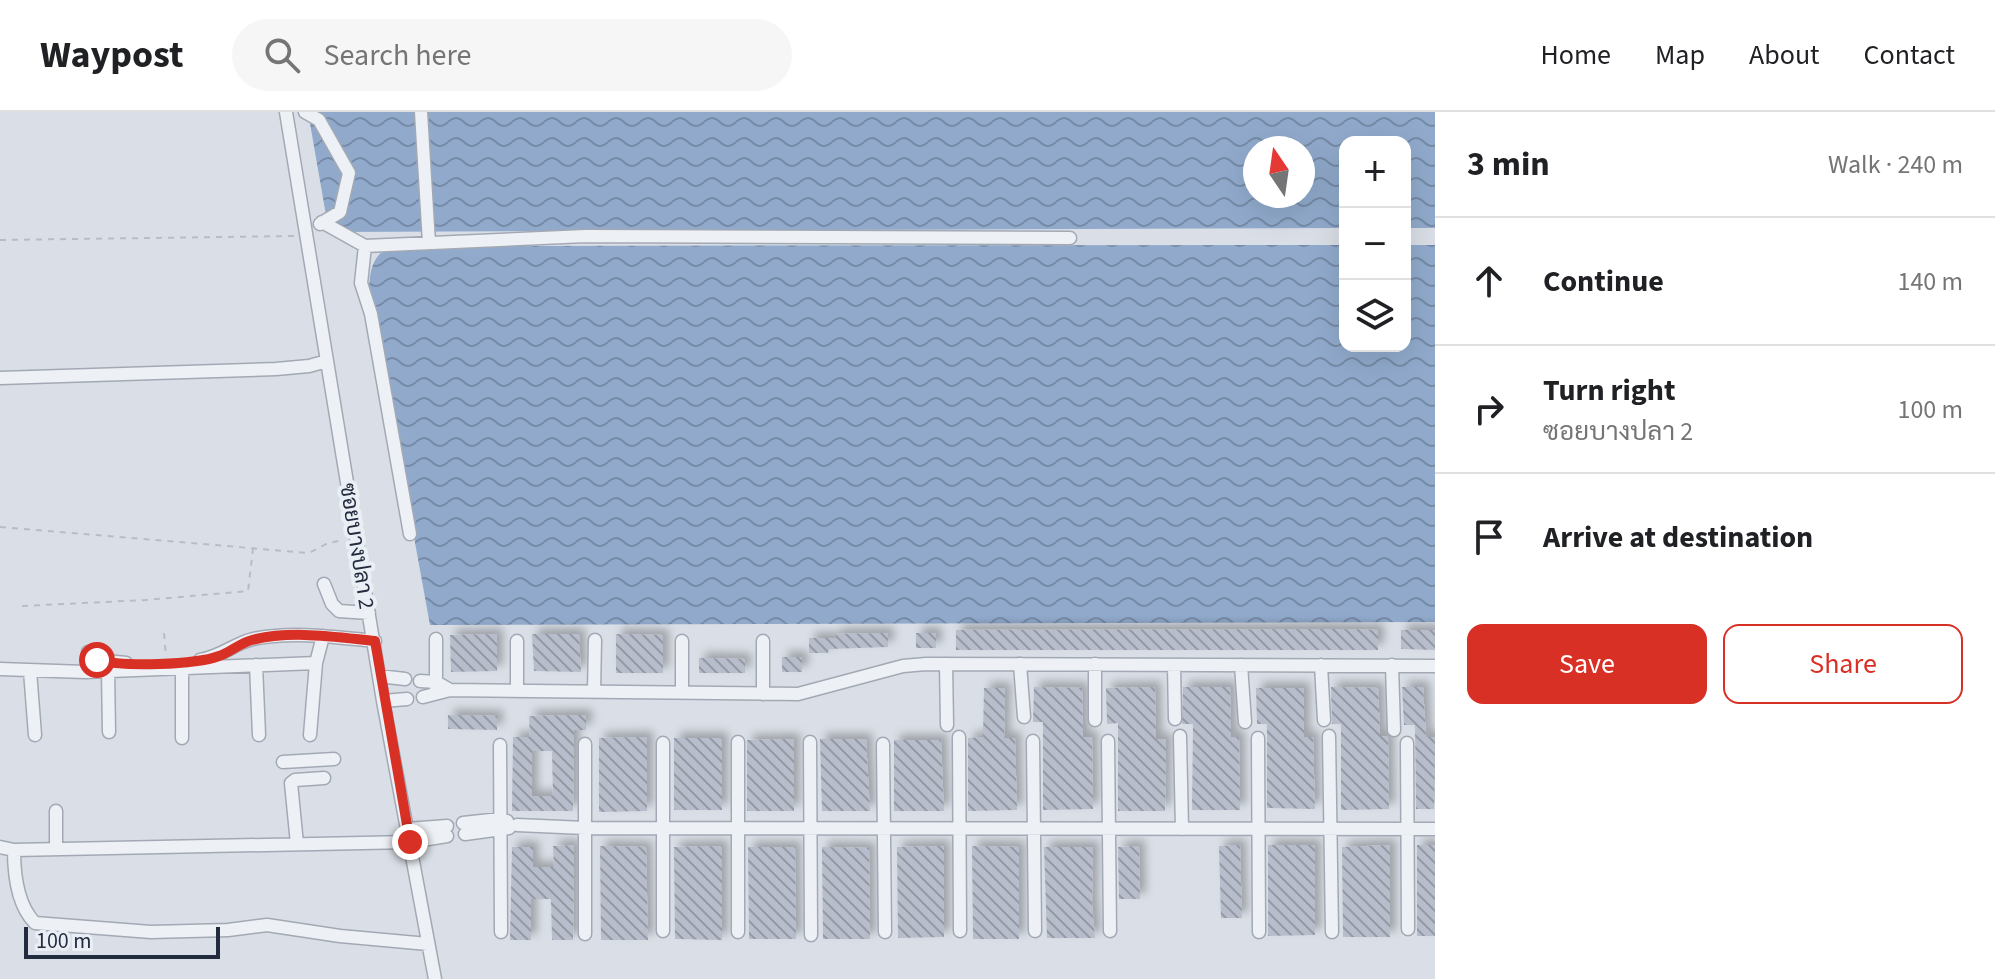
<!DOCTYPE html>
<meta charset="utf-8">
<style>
:root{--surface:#fff;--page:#f6f6f6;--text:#202124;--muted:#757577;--line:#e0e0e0;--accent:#d93025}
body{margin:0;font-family:"Source Sans 3",Sarabun,sans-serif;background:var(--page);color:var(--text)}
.controls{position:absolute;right:24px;top:24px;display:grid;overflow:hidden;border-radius:16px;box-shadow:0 8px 32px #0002}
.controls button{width:72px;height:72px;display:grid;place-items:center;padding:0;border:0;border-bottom:2px solid var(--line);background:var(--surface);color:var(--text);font:40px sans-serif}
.compass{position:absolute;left:1243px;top:24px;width:72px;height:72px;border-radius:50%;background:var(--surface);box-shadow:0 8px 32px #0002;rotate:347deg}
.scale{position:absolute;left:24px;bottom:20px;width:196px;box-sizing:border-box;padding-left:8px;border:4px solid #232c3e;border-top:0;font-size:22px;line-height:28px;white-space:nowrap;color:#232c3e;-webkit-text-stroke:6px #eaeef5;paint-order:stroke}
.stop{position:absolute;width:24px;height:24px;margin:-18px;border:6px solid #d93025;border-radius:50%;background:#fff}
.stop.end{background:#d93025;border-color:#fff;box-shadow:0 2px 8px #0008}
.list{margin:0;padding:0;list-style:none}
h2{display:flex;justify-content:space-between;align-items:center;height:104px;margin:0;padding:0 32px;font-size:34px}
h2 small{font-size:26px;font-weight:400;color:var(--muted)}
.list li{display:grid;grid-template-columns:52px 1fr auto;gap:24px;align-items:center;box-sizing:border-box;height:128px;padding:0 32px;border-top:2px solid var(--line)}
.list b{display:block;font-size:30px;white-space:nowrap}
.list p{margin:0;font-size:26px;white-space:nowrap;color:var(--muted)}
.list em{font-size:26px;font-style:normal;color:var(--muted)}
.actions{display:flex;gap:16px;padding:24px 32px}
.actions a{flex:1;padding:18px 0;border:2px solid var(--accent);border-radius:16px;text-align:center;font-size:28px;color:var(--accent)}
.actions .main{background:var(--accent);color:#fff}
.icon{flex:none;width:44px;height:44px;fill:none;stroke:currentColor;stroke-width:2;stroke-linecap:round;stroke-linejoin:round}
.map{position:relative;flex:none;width:1435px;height:867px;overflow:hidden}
header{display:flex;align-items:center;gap:48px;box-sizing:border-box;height:112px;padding:0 40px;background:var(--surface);border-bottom:2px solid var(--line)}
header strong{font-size:38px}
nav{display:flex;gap:44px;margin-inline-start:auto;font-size:28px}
.search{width:560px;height:72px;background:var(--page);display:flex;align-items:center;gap:20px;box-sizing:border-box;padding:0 28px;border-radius:44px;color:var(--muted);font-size:30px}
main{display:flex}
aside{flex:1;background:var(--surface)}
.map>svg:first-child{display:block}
</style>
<header>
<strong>Waypost</strong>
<div class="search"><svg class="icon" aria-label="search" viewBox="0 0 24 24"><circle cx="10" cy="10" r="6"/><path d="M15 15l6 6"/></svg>Search here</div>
<nav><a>Home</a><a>Map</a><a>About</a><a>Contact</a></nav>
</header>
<main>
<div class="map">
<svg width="1435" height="867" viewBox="0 0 1435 867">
<defs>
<pattern id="water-waves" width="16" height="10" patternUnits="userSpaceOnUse" patternTransform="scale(2)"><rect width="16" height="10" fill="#91aacc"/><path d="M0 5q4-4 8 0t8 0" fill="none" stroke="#768ba7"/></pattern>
<pattern id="building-back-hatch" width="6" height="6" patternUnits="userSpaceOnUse" patternTransform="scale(2)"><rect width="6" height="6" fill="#b7bdca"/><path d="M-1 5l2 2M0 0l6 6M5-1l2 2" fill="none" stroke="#949aa5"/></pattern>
<filter id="shadow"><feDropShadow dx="6" dy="-6" stdDeviation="4" flood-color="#0004"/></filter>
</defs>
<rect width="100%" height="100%" fill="#dadfe7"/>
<path fill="url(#water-waves)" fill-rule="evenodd" d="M308,0H1435V116H1405V30H1345V116L335,120L327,109ZM1255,36H1303V84H1255Z
M1345,133V234H1405V133H1435V510L430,513L369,178C370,157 372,146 389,134Z"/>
<path fill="url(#building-back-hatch)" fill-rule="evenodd" filter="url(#shadow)" d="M1335,517L1378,518V538H956V518Z
M1401,518H1435V538L1401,537Z
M888,521V535L829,537L828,541H809V526H836V522Z
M916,521H936V536H916Z
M497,522V559L451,560L450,523Z
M532,522H579L581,560L534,559Z
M616,522L663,523V561H616Z
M782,545H802V560H782Z
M699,546L745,547V561H699Z
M1034,575L1082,576L1083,625H1092L1093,697L1043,698V610H1033Z
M1155,575L1156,627H1166L1165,699H1118V611L1107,612L1106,576Z
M1183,575H1230L1231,625H1239L1240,698H1192L1193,612H1182Z
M1331,575L1378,576L1380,624L1388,625L1389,697L1341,698V612H1332Z
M1402,575H1423L1426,625H1435L1434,697H1416L1415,613H1404Z
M984,576H1005L1004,626H1015L1017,698L968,699V626L983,625Z
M1256,576H1304V625H1313L1315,697L1267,696V612H1257Z
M448,603L497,604V618L448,617Z
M586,603V618H574L573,699H512L513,625H530L529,604ZM532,639H552L553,684H532Z
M647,625V699L599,700V626Z
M674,626H722V698H674Z
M794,627V699H747V628Z
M820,627H866L870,699H822Z
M894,628H941L944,699H894Z
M574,733L573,828H552L551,787H531V828H510L512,735H533V755H554L553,734Z
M1240,733L1242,806H1221L1219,734Z
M1268,733H1315V823L1268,824Z
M1390,733V825H1343L1342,735Z
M1417,733H1435V824H1417Z
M600,734L646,735L648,828H601Z
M722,734V828L675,827L674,735Z
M944,734V825L898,826L897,735Z
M972,734L1019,735V827H973Z
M1139,734L1140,787H1119L1118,735Z
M748,735H795L796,827H749Z
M822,735L869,736L870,827H823Z
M1044,735H1093L1092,790L1095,826H1047Z"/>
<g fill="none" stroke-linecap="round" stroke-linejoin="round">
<defs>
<path id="minor" d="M286,0L383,589L435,867
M305,0L319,8L349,61L340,100L320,112
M421,0L429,131
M322,110L365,134L361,171L371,202L410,422
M365,134L586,124L1070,126
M0,266L276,257L309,254L327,249
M324,472L332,492L339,499L369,501
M436,527V575
M517,529V579
M682,529V581
M88,540L97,548L126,551
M200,548C223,544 235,531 253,527C293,519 335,525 375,529
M946,552L947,613
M1020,552L1024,605
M1095,552V608
M256,553L259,623
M1174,553L1175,607
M1241,553L1245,610
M1321,553L1324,608
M1392,553L1394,618
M0,557L85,560L316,551L323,524
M30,559L35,623
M108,559L109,620
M379,564L405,567
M420,569L436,570L450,578L423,585
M450,578L798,582L903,554L926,552L1435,554
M594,580L595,528
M763,582V529
M383,589L407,587
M310,623L316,551
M1180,624L1182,717
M1329,624L1332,820
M959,625L960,819
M182,626V556
M1258,626L1259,820
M1033,629L1035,819
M1108,629L1110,819
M810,630L811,823
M663,631V819
M1407,631L1408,817
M585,632V822
M883,632L885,820
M500,633L501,820
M283,650L334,647
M463,711L500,707L507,709
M517,713L585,716L1435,717
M408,717L447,714
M465,722L509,716
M297,732L291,671L295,668L324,666
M0,735L14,738L410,730L447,724
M56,737V699
M14,738C14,762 17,793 35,811L151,820L228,818L267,813L340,824L428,832
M738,820V630"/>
</defs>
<use href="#minor" stroke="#a3a9b4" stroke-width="15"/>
<path stroke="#b8bdc5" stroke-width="2" stroke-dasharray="6 6" stroke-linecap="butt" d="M0,128L295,124
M0,415L309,441L328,431L344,428
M22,494L146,488L248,479L253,437
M164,521L166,544"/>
<use href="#minor" stroke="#edf0f5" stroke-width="12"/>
</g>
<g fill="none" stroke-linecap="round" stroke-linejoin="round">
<path stroke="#d93025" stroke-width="10" d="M97,548C123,555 195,553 219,544C231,540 240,531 252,528C291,518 335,525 375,529L410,730"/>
</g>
<g text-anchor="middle" stroke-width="8" stroke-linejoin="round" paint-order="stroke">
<g font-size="22" fill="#232c3e" stroke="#eaeef5">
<text transform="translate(358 434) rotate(81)" y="8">ซอยบางปลา 2</text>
</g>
</g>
</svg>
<div class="controls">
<button>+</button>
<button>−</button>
<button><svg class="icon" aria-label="layers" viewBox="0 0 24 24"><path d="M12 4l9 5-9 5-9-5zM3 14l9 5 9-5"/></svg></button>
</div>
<svg class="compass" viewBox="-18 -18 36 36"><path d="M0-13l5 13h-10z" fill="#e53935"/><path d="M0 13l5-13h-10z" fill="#757577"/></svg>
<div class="scale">100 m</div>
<div class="stop" style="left:97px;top:548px"></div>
<div class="stop end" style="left:410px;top:730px"></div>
</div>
<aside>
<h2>3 min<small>Walk · 240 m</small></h2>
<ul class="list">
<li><svg class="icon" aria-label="ahead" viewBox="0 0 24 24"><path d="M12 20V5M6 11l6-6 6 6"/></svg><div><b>Continue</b></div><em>140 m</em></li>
<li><svg class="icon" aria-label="right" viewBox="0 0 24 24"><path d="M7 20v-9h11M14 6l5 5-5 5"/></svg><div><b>Turn right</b><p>ซอยบางปลา 2</p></div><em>100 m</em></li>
<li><svg class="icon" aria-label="arrive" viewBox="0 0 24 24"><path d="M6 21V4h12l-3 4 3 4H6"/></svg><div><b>Arrive at destination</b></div></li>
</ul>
<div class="actions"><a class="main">Save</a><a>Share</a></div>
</aside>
</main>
